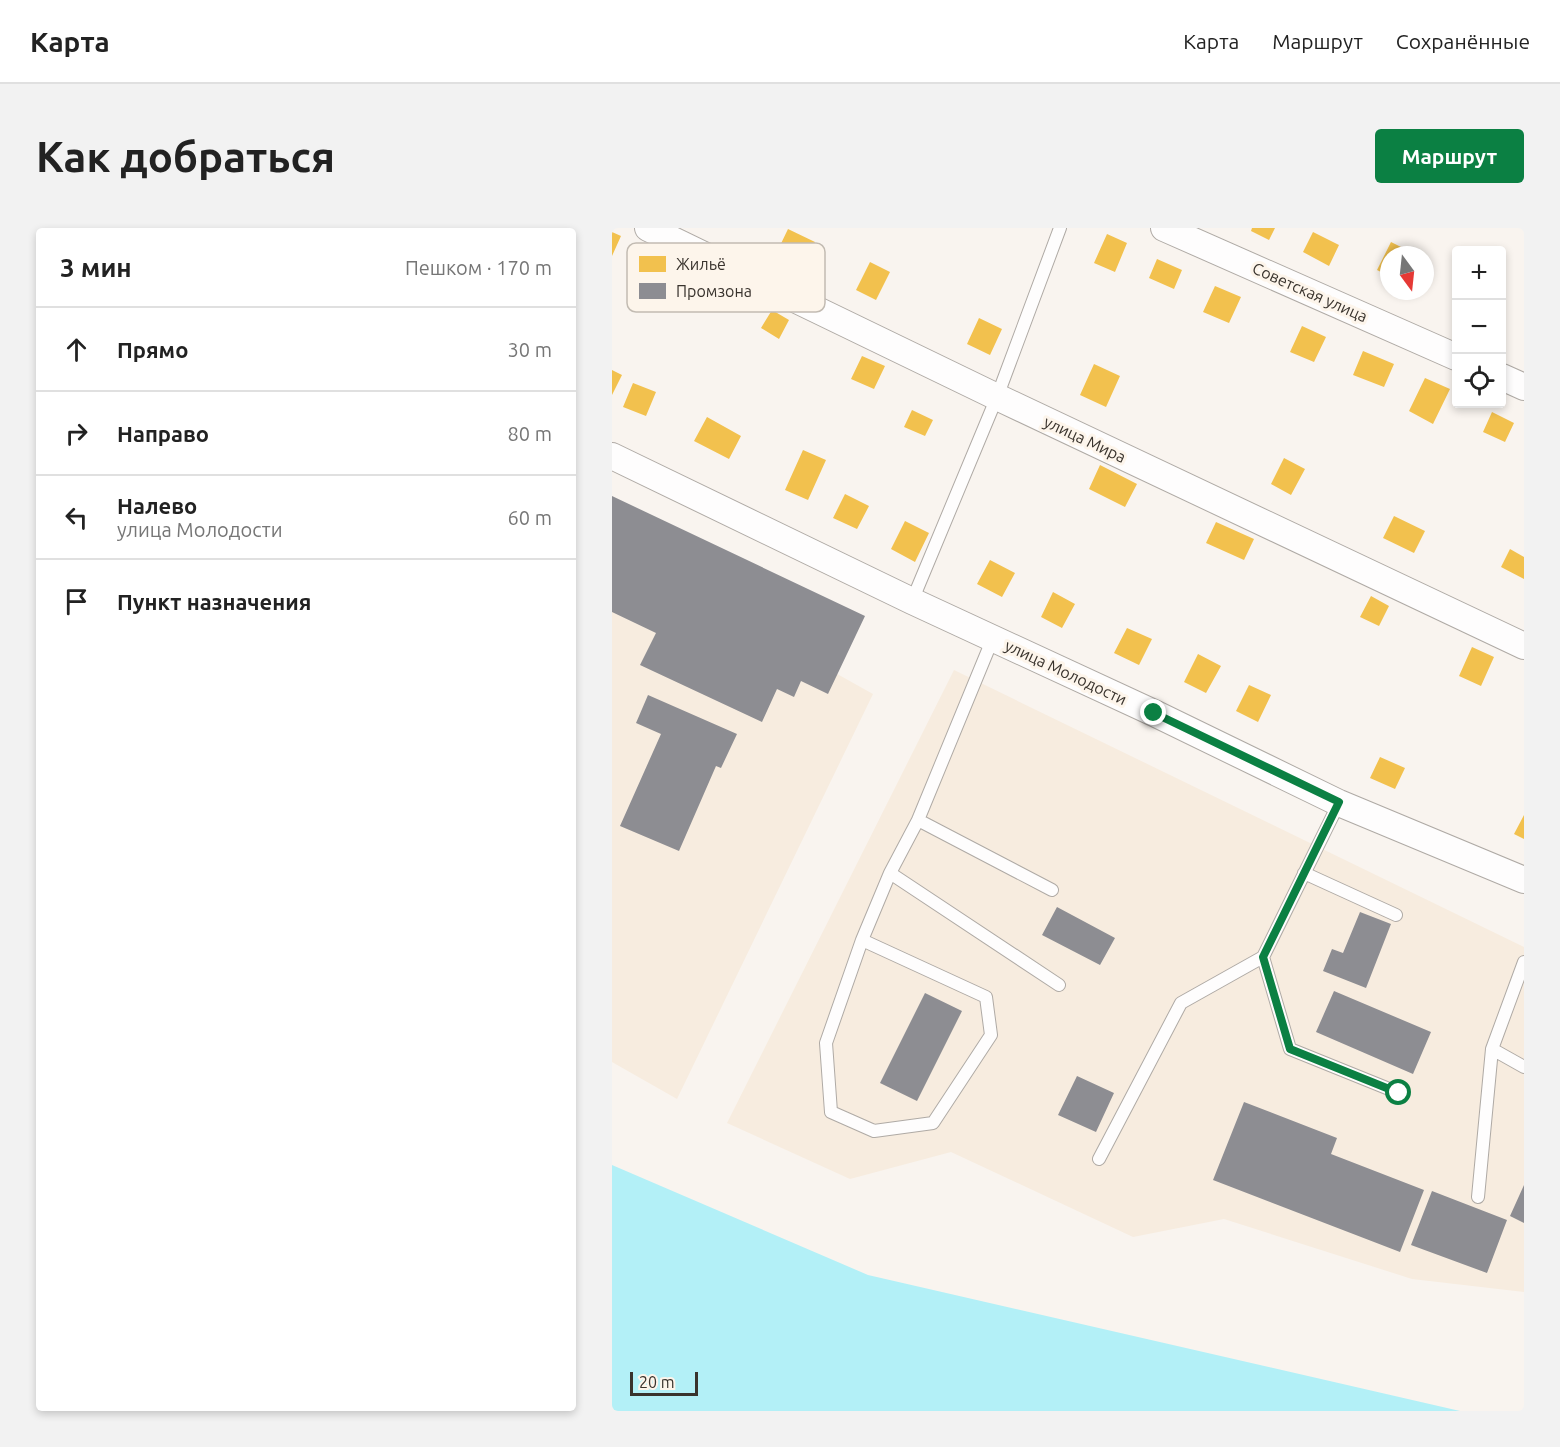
<!DOCTYPE html>
<html lang="ru">
<meta charset="utf-8">
<style>
:root{--surface:#fff;--page:#f2f2f2;--text:#222;--muted:#767676;--line:#e0e0e0;--accent:#0b8043}
body{margin:0;font-family:Ubuntu,sans-serif;background:var(--page);color:var(--text)}
.controls{position:absolute;right:18px;top:18px;display:grid;overflow:hidden;border-radius:6px;box-shadow:0 3px 9px #0003}
.controls button{width:54px;height:54px;display:grid;place-items:center;padding:0;border:0;border-bottom:2px solid var(--line);background:var(--surface);color:var(--text);font:30px sans-serif}
.compass{position:absolute;left:768px;top:18px;width:54px;height:54px;border-radius:50%;background:var(--surface);box-shadow:0 3px 9px #0003;rotate:165deg}
.scale{position:absolute;left:18px;bottom:15px;width:68px;box-sizing:border-box;padding-left:6px;border:3px solid #39332d;border-top:0;font-size:16px;line-height:21px;white-space:nowrap;color:#39332d;-webkit-text-stroke:4px #fdf5eb;paint-order:stroke}
.stop{position:absolute;width:18px;height:18px;margin:-14px;border:4px solid #0b8043;border-radius:50%;background:#fff}
.stop.end{background:#0b8043;border-color:#fff;box-shadow:0 2px 6px #0008}
.list{margin:0;padding:0;list-style:none}
h2{display:flex;justify-content:space-between;align-items:center;height:78px;margin:0;padding:0 24px;font-size:26px}
h2 small{font-size:20px;font-weight:400;color:var(--muted)}
.list li{display:grid;grid-template-columns:39px 1fr auto;gap:18px;align-items:center;box-sizing:border-box;height:84px;padding:0 24px;border-top:2px solid var(--line)}
.list b{display:block;font-size:22px;white-space:nowrap}
.list p{margin:0;font-size:20px;white-space:nowrap;color:var(--muted)}
.list em{font-size:20px;font-style:normal;color:var(--muted)}
.icon{flex:none;width:33px;height:33px;fill:none;stroke:currentColor;stroke-width:2;stroke-linecap:round;stroke-linejoin:round}
.map{position:relative;flex:none;width:912px;height:1183px;overflow:hidden;border-radius:6px}
header{display:flex;align-items:center;gap:36px;box-sizing:border-box;height:84px;padding:0 30px;background:var(--surface);border-bottom:2px solid var(--line)}
header strong{font-size:28px}
nav{display:flex;gap:33px;margin-inline-start:auto;font-size:21px}
.intro{display:flex;align-items:center;justify-content:space-between;box-sizing:border-box;height:144px;padding:0 36px}
h1{margin:0;font-size:42px}
.button{padding:15px 27px;border-radius:6px;background:var(--accent);color:#fff;font-size:21px;font-weight:700}
main{display:flex;gap:36px;padding:0 36px}
aside{flex:1;background:var(--surface);border-radius:6px;box-shadow:0 3px 9px #0003}
.map>svg:first-child{display:block}
</style>
<header>
<strong>Карта</strong>
<nav><a>Карта</a><a>Маршрут</a><a>Сохранённые</a></nav>
</header>
<div class="intro"><h1>Как добраться</h1><a class="button">Маршрут</a></div>
<main>
<aside>
<h2>3 мин<small>Пешком · 170 m</small></h2>
<ul class="list">
<li><svg class="icon" aria-label="ahead" viewBox="0 0 24 24"><path d="M12 20V5M6 11l6-6 6 6"/></svg><div><b>Прямо</b></div><em>30 m</em></li>
<li><svg class="icon" aria-label="right" viewBox="0 0 24 24"><path d="M7 20v-9h11M14 6l5 5-5 5"/></svg><div><b>Направо</b></div><em>80 m</em></li>
<li><svg class="icon" aria-label="left" viewBox="0 0 24 24"><path d="M17 20v-9H6M10 6l-5 5 5 5"/></svg><div><b>Налево</b><p>улица Молодости</p></div><em>60 m</em></li>
<li><svg class="icon" aria-label="arrive" viewBox="0 0 24 24"><path d="M6 21V4h12l-3 4 3 4H6"/></svg><div><b>Пункт назначения</b></div></li>
</ul>
</aside>
<div class="map">
<svg width="912" height="1183" viewBox="0 0 912 1183">
<rect width="100%" height="100%" fill="#f9f4ef"/>
<path fill="#f7ecdf" d="M0,278L218,442L261,466L65,871L0,834Z
M342,442L912,719V1064L800,1051L612,991L521,1009L339,924L238,951L115,895Z"/>
<path fill="#b3f0f7" d="M0,937L256,1047L848,1183H0Z"/>
<path fill="#f2c14e" d="M640,0H663L657,12L639,3Z
M176,1L203,14L191,41L163,28Z
M0,4L9,8L0,28Z
M701,4L727,17L717,38L691,24Z
M495,6L515,15L503,44L482,35Z
M779,14L805,27H777V48L765,42Z
M545,31L570,42L562,61L537,50Z
M258,34L278,44L264,72L244,62Z
M603,58L629,69L617,95L591,84Z
M160,82L177,92L167,111L149,100Z
M367,90L390,101L378,127L355,116Z
M690,98L714,109L702,134L678,124Z
M751,123L782,136L772,159L741,147Z
M250,128L273,138L262,161L239,151Z
M482,136L508,148L494,179L468,167Z
M0,142L10,147L0,167Z
M813,150L838,161L821,196L797,183Z
M21,155L44,164L34,188L11,179Z
M300,182L321,192L313,208L292,199Z
M880,184L902,195L893,214L871,204Z
M95,189L129,208L117,231L82,213Z
M191,222L214,232L196,272L173,262Z
M672,230L693,241L679,267L659,256Z
M488,237L525,256L513,279L477,261Z
M233,266L257,278L245,301L221,290Z
M782,288L813,303L802,325L771,310Z
M293,293L317,305L303,334L279,321Z
M604,294L642,311L632,332L594,315Z
M898,321L912,329V351L889,339Z
M378,332L403,345L390,369L365,356Z
M441,364L463,376L450,400L429,389Z
M759,368L777,378L767,398L748,389Z
M515,400L540,411L527,437L502,425Z
M860,419L882,429L869,458L847,448Z
M586,426L609,438L594,465L572,454Z
M637,457L659,467L646,494L624,483Z
M768,529L793,540L783,561L758,550Z
M912,587V611L902,606Z"/>
<path fill="#8d8d92" d="M0,268L253,388L216,466L189,453L182,469L165,461L150,494L28,437L44,405L0,384Z
M36,467L125,506L109,540L104,538L67,623L8,598L49,506L24,495Z
M445,679L503,710L488,737L430,707Z
M748,684L779,696L754,760L711,743L720,721L731,725Z
M722,763L819,804L801,846L704,804Z
M313,765L350,783L305,873L268,855Z
M465,848L502,865L484,904L446,887Z
M632,874L725,910L719,926L812,962L788,1024L601,952Z
M912,957V995L898,988Z
M820,963L895,992L875,1045L799,1017Z"/>
<g fill="none" stroke-linecap="round" stroke-linejoin="round">
<defs>
<path id="lane" d="M300,373L385,169L448,0
M381,410L306,592L440,662
M727,575L651,729L678,821L787,865
M306,592L278,645L447,757
M692,645L784,687
M250,712L214,815L219,884L262,903L321,895L379,807L374,769L250,712L278,645
M880,821L912,839
M487,931L569,775L651,729
M866,969L880,821L912,734"/>
<path id="street" d="M36,0L385,169L912,418
M552,0L844,129
M890,149L912,159
M0,228L300,373L542,485L727,575L912,652"/>
</defs>
<use href="#lane" stroke="#afaaa5" stroke-width="14"/>
<use href="#street" stroke="#afaaa5" stroke-width="28"/>
<use href="#lane" stroke="#fefdfd" stroke-width="12"/>
<use href="#street" stroke="#fefdfd" stroke-width="26"/>
</g>
<g fill="none" stroke-linecap="round" stroke-linejoin="round">
<path stroke="#0b8043" stroke-width="8" d="M542,485L727,574L651,729L678,821L787,865"/>
</g>
<g text-anchor="middle" stroke-width="6" stroke-linejoin="round" paint-order="stroke">
<g font-size="16" fill="#39332d" stroke="#fdf5eb">
<text transform="translate(698 64) rotate(24)" y="6">Советская улица</text>
<text transform="translate(473 211) rotate(25)" y="6">улица Мира</text>
<text transform="translate(454 444) rotate(25)" y="6">улица Молодости</text>
</g>
</g>
<rect x="15" y="15" width="198" height="69" rx="9" fill="#fdf5eb" stroke="#c2bbb2" stroke-width="1.5"/>
<rect x="27" y="28" width="27" height="16" fill="#f2c14e"/>
<rect x="27" y="55" width="27" height="16" fill="#8d8d92"/>
<g font-size="16" fill="#39332d">
<text x="64" y="42">Жильё</text>
<text x="64" y="69">Промзона</text>
</g>
</svg>
<div class="controls">
<button>+</button>
<button>−</button>
<button><svg class="icon" aria-label="locate" viewBox="0 0 24 24"><circle cx="12" cy="12" r="6"/><path d="M12 2v4M12 18v4M2 12h4M18 12h4"/></svg></button>
</div>
<svg class="compass" viewBox="-18 -18 36 36"><path d="M0-13l5 13h-10z" fill="#e53935"/><path d="M0 13l5-13h-10z" fill="#767676"/></svg>
<div class="scale">20 m</div>
<div class="stop" style="left:787px;top:865px"></div>
<div class="stop end" style="left:542px;top:485px"></div>
</div>
</main>
